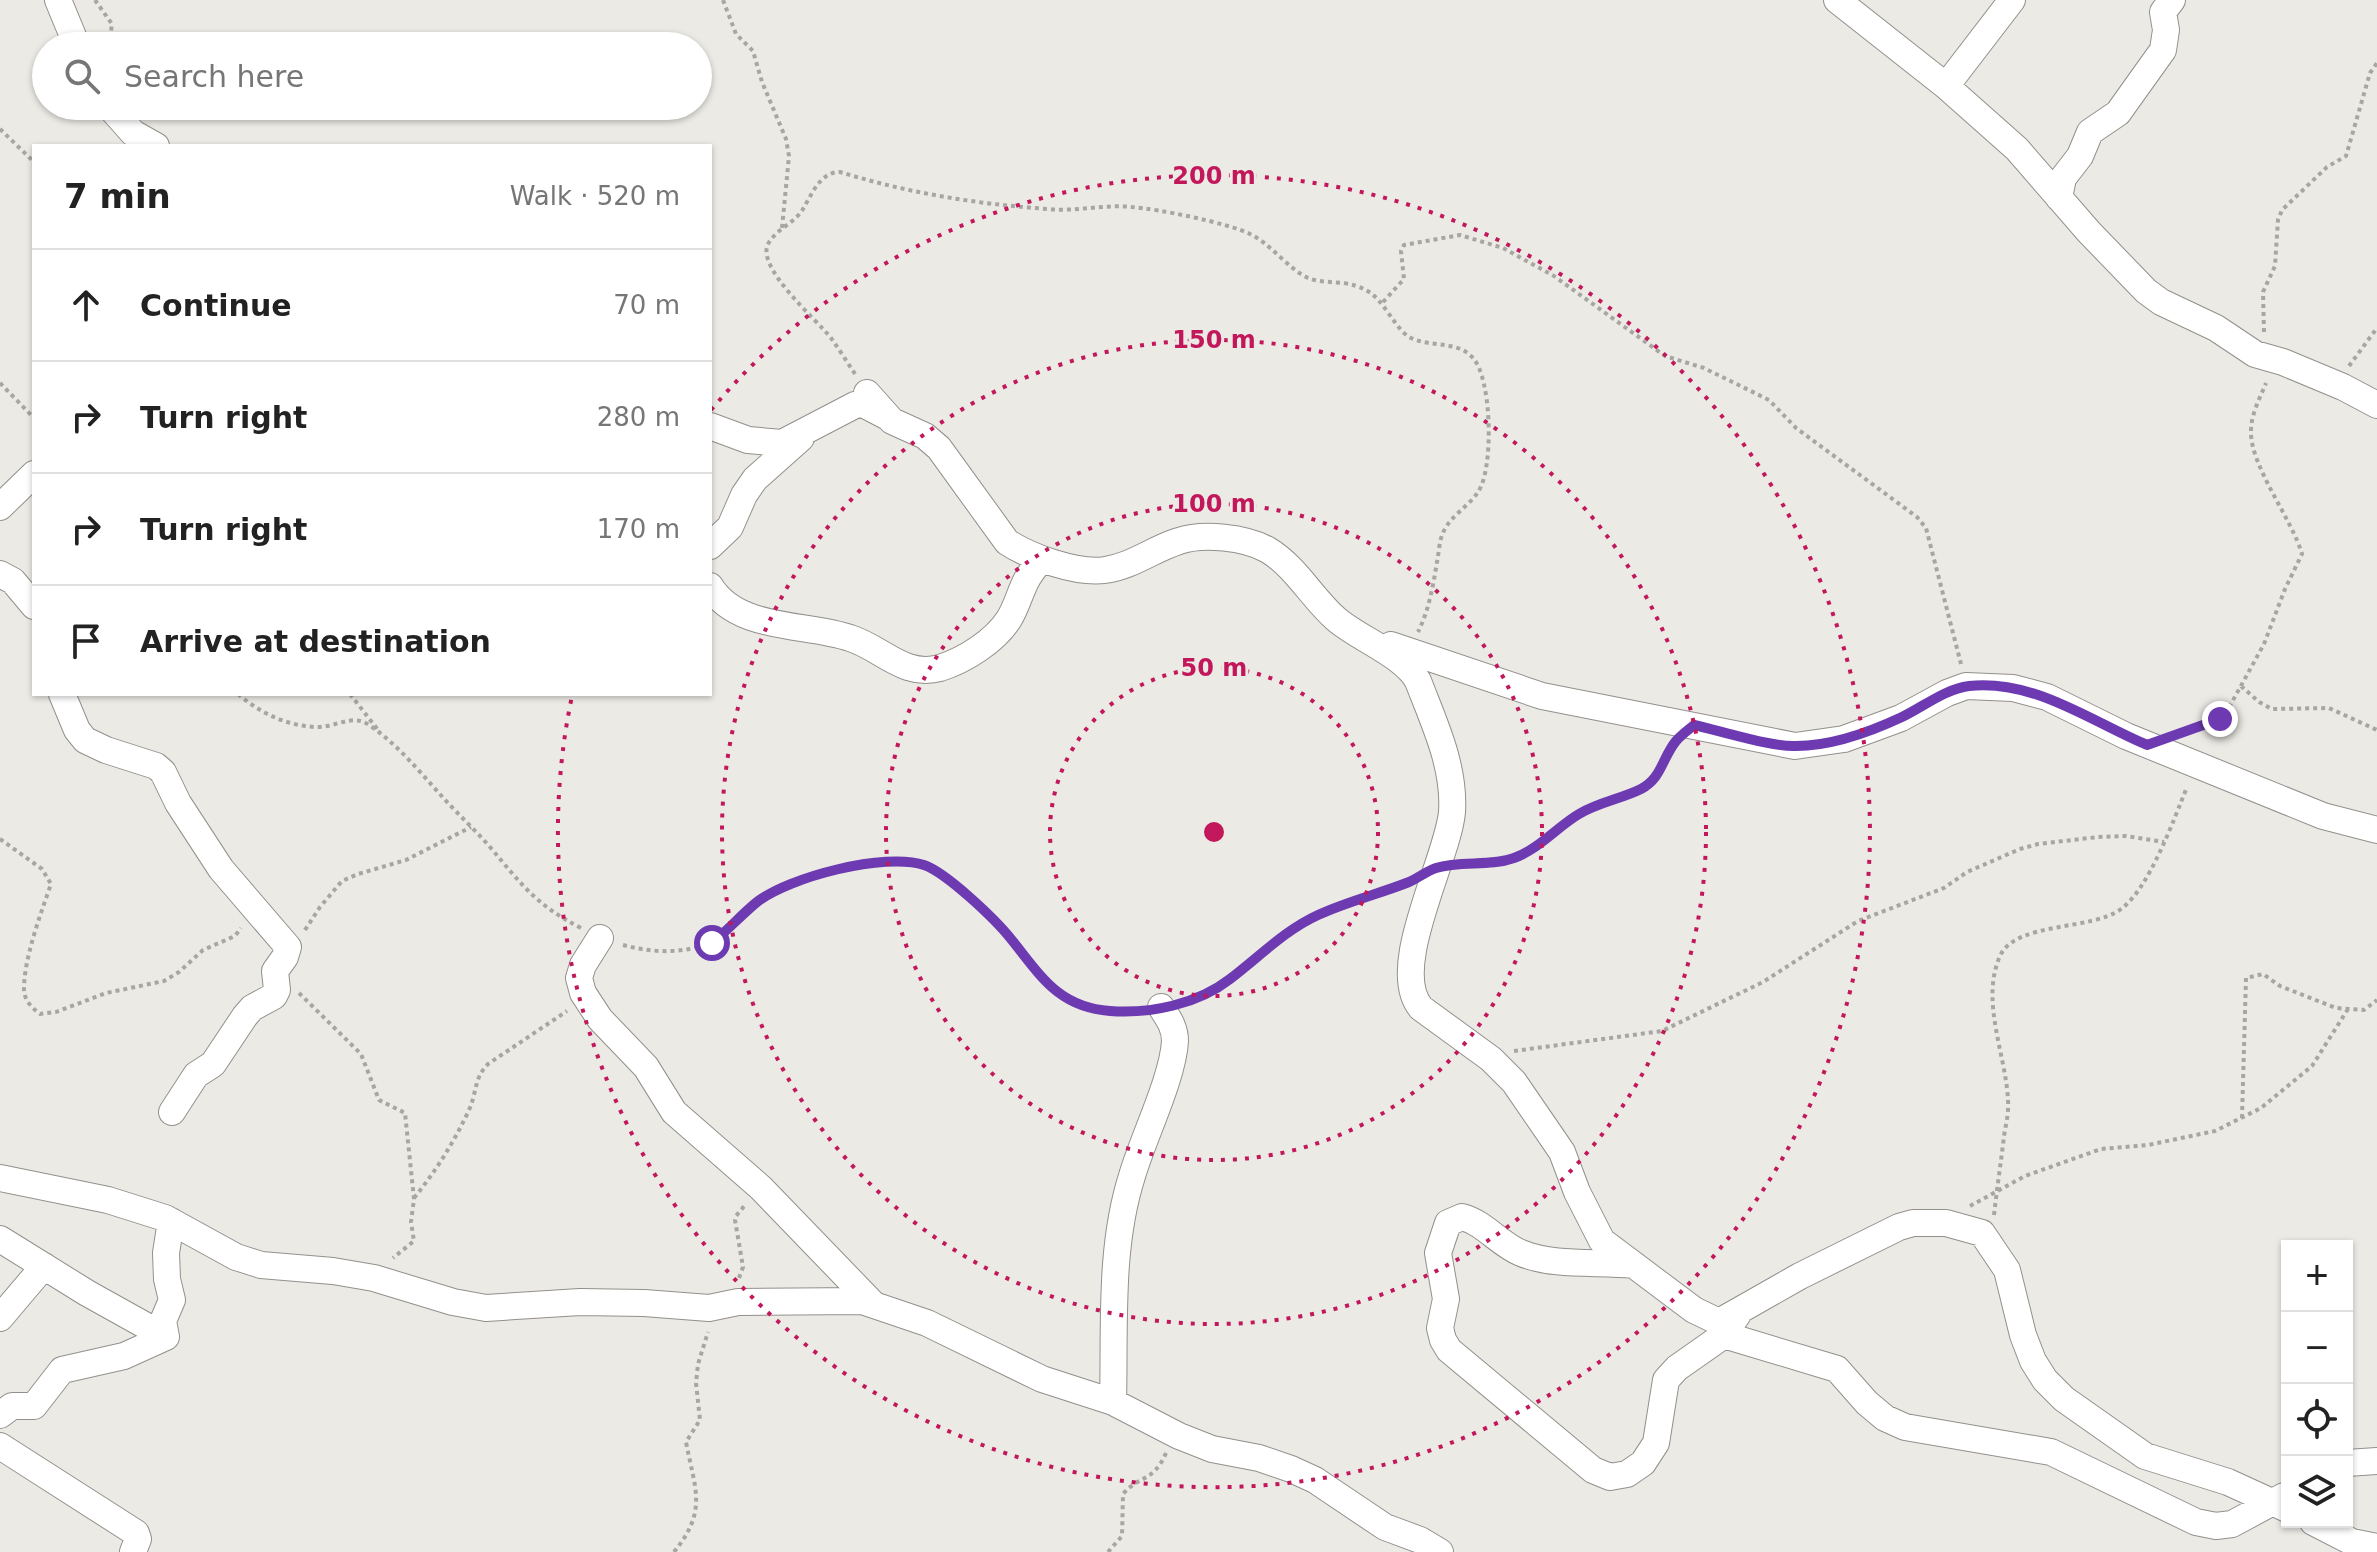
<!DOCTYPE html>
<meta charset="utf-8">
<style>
:root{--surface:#fff;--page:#f2f2f2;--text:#222;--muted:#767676;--line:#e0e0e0}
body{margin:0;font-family:"DejaVu Sans",sans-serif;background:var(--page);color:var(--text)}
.controls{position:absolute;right:24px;bottom:24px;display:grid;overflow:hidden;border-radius:0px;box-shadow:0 2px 6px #0004}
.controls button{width:72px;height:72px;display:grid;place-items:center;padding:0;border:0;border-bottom:2px solid var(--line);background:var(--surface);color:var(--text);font:40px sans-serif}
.stop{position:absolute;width:24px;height:24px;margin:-18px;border:6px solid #6d3ab2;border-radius:50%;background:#fff}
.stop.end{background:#6d3ab2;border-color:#fff;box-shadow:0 2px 8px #0008}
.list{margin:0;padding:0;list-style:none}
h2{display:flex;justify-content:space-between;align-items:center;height:104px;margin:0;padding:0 32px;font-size:34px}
h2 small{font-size:26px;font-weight:400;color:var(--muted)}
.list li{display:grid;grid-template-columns:52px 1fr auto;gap:24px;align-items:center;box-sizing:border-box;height:112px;padding:0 32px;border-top:2px solid var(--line)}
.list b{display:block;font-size:30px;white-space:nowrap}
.list em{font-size:26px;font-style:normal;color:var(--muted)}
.icon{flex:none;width:44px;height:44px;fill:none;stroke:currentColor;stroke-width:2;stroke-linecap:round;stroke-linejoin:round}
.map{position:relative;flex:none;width:2377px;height:1552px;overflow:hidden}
.search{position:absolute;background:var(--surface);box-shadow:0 2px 6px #0004;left:32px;top:32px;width:680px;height:88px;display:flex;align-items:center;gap:20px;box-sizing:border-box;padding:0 28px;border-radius:44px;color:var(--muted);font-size:30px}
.panel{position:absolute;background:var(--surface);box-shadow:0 2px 6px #0004;left:32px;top:144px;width:680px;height:552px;border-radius:0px}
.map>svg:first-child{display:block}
</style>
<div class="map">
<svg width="2377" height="1552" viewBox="0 0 2377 1552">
<rect width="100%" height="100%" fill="#eceae5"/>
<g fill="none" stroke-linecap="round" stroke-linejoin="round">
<defs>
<path id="minor" d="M58,0L77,46
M1837,0L1946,86L2017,149L2089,232L2146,291L2161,302L2216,328L2255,354L2283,362L2343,387L2377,405
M1946,86L2012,0
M109,106L133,133L156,146
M2059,198L2063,178L2080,156L2090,132L2118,113L2163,50L2166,30L2163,12L2172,0
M867,393L892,421L925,436L939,448L1007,542C1030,557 1077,574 1105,570C1133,566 1153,549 1179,541C1203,533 1245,537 1268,550C1296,567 1312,598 1336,619C1359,639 1404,655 1418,681C1434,723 1455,766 1452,812C1448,859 1387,968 1421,1008L1491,1059L1514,1082L1562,1152L1577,1192L1602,1241L1694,1310L1719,1322L1800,1276L1899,1227L1913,1223H1946L1982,1233L2007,1270L2023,1335L2033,1361L2045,1380L2064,1399L2145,1456L2228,1482L2287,1509
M710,426L748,440L782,443L855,405L863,404L886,416
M0,507L34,474
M710,546L730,527L744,495L755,479L801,438
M0,574L13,581L34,606
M710,586C737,631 806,623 850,638C882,648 904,678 940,668C965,660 995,641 1009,619C1017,606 1020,592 1027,579C1031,572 1036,566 1041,559
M1391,645L1542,696L1795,746L1844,739L1901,718L1947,693L1966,686L2013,688L2047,697L2126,736L2323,816L2377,830
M62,694L77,730L85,740L106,750L156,766L163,772L178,803L221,869L288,947L285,957L275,971L277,990L274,996L252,1008L245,1016L213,1064L196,1075L172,1112
M600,938L583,965L579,978L583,993L600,1019L646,1067L674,1112L761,1188L874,1305
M0,1178L108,1200L165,1218L236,1257L261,1265L333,1271L374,1278L453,1302L486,1308L580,1302L644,1303L709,1308L738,1302L862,1301L927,1323L1042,1379L1113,1402L1179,1436L1212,1449L1259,1458L1291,1469L1315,1480L1385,1527L1420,1540L1440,1552
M0,1239L87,1293L166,1337
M1634,1265C1598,1261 1555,1267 1521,1253C1499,1244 1485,1223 1462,1217L1448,1223L1438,1253L1446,1299L1440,1328L1443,1340L1449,1350L1593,1470L1610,1477L1627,1474L1643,1463L1656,1443L1666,1380L1677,1368L1724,1335L1738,1314
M0,1318L44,1266
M1724,1335L1837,1369L1867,1403L1885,1418L1905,1427L2051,1452L2196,1522L2216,1526L2232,1524L2284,1496
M1113,1402C1115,1327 1109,1248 1132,1176C1143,1138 1173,1078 1175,1041C1175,1027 1168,1018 1161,1007
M0,1415L12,1406H34L62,1370L124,1356L166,1337L163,1321L172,1300L167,1279L166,1253L171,1221
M0,1446L136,1533L138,1539L133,1552
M2347,1463L2377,1461
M2313,1522L2352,1542L2377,1547"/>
</defs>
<use href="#minor" stroke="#93908c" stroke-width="28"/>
<path stroke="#a8a6a2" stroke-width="4" stroke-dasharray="4 4" stroke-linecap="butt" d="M95,0L112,24L109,46
M723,0L736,34L753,51L762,82L786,139L789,156L782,228
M0,129L34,162
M1383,302L1404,279L1401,251L1404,245L1460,235L1503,248L1554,276L1665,356L1704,368L1769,400L1796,428L1917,517L1926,528L1961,664
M2264,332L2263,292L2275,266L2278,220L2282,210L2327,167L2346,156L2370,73L2377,63
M2349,366L2377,328
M855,374C847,362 839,349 831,338C817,320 756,268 768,244C776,229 795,223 803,209C812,194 820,172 840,172C908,193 976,204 1048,209C1076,212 1104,204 1132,207C1158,209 1228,223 1250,234C1270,243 1287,268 1308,278C1318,282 1333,282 1343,283C1379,288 1382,308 1402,331C1420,351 1455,337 1473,358C1492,379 1494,469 1478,492C1469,506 1449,517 1443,533C1439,541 1439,553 1437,562C1433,586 1429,610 1418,632
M0,383L34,418
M2241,686L2259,702L2272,709L2329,708L2377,730
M238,694C260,713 287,726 316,727C335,728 352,713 369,725C399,745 423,776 448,803C462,818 477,832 490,847C522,885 536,905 581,928
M350,694L378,730
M2182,734L2220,719L2226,713L2264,644L2285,589L2302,554C2292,519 2250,466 2251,431C2251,414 2260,398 2266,383
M0,839L42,869L51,884C41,913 24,958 24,989C24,1000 32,1008 40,1014L56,1012L106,993L164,981L179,972L203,950L235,936L241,928
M1462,866C1479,864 1495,863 1511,858C1542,849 1566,820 1595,806C1613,796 1636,794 1652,781C1663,771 1667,757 1674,744
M305,930L320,907L342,881L358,874L406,860L471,827
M623,945C661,955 701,955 732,928C741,920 748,909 757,902C792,875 836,869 878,864C888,863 899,860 909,861C928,863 942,876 956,888C973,902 991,916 1006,932C1048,980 1063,1021 1139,1011
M299,993L361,1054L379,1100L405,1113L414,1199L411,1222L414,1241L393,1258
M1183,1002C1215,993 1235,973 1260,953C1275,940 1294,929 1311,918C1340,900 1377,892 1409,882
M1514,1051L1662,1031L1763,982L1858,921L1944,888L1967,872L2020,849L2038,844L2098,837L2126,836L2164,842
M2242,1118L2246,978L2263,974L2280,986L2336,1008L2364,1010L2377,1000
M414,1198C436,1171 454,1142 469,1110C477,1092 474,1078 488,1064L567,1011
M1970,1206L2025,1176L2101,1149L2148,1145L2215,1131L2261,1108L2312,1066L2348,1009
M1994,1215C1997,1188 2001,1162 2004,1136C2006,1124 2009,1112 2008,1100C2006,1055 1980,1001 2000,956C2016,921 2092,931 2121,909C2149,889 2174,819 2187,787
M739,1278L743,1267L735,1220L736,1216L746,1204
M674,1552C708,1510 695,1490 686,1442L700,1420L696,1383L698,1364L708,1332
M1108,1552L1122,1536L1123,1494C1139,1475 1153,1483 1166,1453"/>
<use href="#minor" stroke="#fff" stroke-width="26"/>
</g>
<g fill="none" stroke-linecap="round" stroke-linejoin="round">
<path stroke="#6d3ab2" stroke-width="10" d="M712,943C728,930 741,915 757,902C789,877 885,852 924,865C947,873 996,920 1011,939C1041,976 1058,1007 1110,1011C1151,1014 1198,1004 1230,979C1259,957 1285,930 1318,915C1348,901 1379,894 1409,882C1418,878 1427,871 1436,868C1461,860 1489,867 1514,858C1539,849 1557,827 1579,814C1599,802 1621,799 1641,789C1662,778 1662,758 1676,741C1681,735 1688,730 1694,725C1721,731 1770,747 1796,746C1832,746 1870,732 1902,717C1923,707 1945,689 1969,686C2034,679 2090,721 2147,745L2220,719"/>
</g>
<g fill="none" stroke="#c2185b" stroke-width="4" stroke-dasharray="4 8">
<circle cx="1214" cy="832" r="164"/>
<circle cx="1214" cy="832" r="328"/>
<circle cx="1214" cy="832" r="492"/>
<path d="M711 410A656 656 0 1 1 572 696"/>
</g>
<circle cx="1214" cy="832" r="12" fill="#c2185b" stroke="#eceae5" stroke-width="4"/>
<g font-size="24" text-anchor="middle" font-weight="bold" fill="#c2185b" stroke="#eceae5" stroke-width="6" stroke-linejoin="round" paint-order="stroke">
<text x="1214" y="184">200 m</text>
<text x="1214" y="348">150 m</text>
<text x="1214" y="512">100 m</text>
<text x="1214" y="676">50 m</text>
</g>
</svg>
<div class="controls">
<button>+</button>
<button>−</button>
<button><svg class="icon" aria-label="locate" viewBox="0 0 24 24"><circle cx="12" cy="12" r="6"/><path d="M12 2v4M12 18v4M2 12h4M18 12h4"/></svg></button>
<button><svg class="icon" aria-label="layers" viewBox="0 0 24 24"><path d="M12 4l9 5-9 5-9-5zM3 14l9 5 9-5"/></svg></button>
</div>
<div class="stop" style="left:712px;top:943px"></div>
<div class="stop end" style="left:2220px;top:719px"></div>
<div class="search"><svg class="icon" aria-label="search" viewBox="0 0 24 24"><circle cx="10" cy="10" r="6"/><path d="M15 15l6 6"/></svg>Search here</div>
<section class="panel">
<h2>7 min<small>Walk · 520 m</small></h2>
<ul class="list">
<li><svg class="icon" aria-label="ahead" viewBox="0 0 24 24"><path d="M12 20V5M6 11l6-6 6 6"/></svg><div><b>Continue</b></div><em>70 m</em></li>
<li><svg class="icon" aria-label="right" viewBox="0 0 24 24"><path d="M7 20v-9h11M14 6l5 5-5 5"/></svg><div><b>Turn right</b></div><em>280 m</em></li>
<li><svg class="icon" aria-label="right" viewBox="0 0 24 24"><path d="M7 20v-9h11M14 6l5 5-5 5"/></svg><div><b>Turn right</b></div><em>170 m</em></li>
<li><svg class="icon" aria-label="arrive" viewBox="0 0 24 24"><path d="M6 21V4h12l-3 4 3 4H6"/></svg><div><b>Arrive at destination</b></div></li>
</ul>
</section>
</div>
